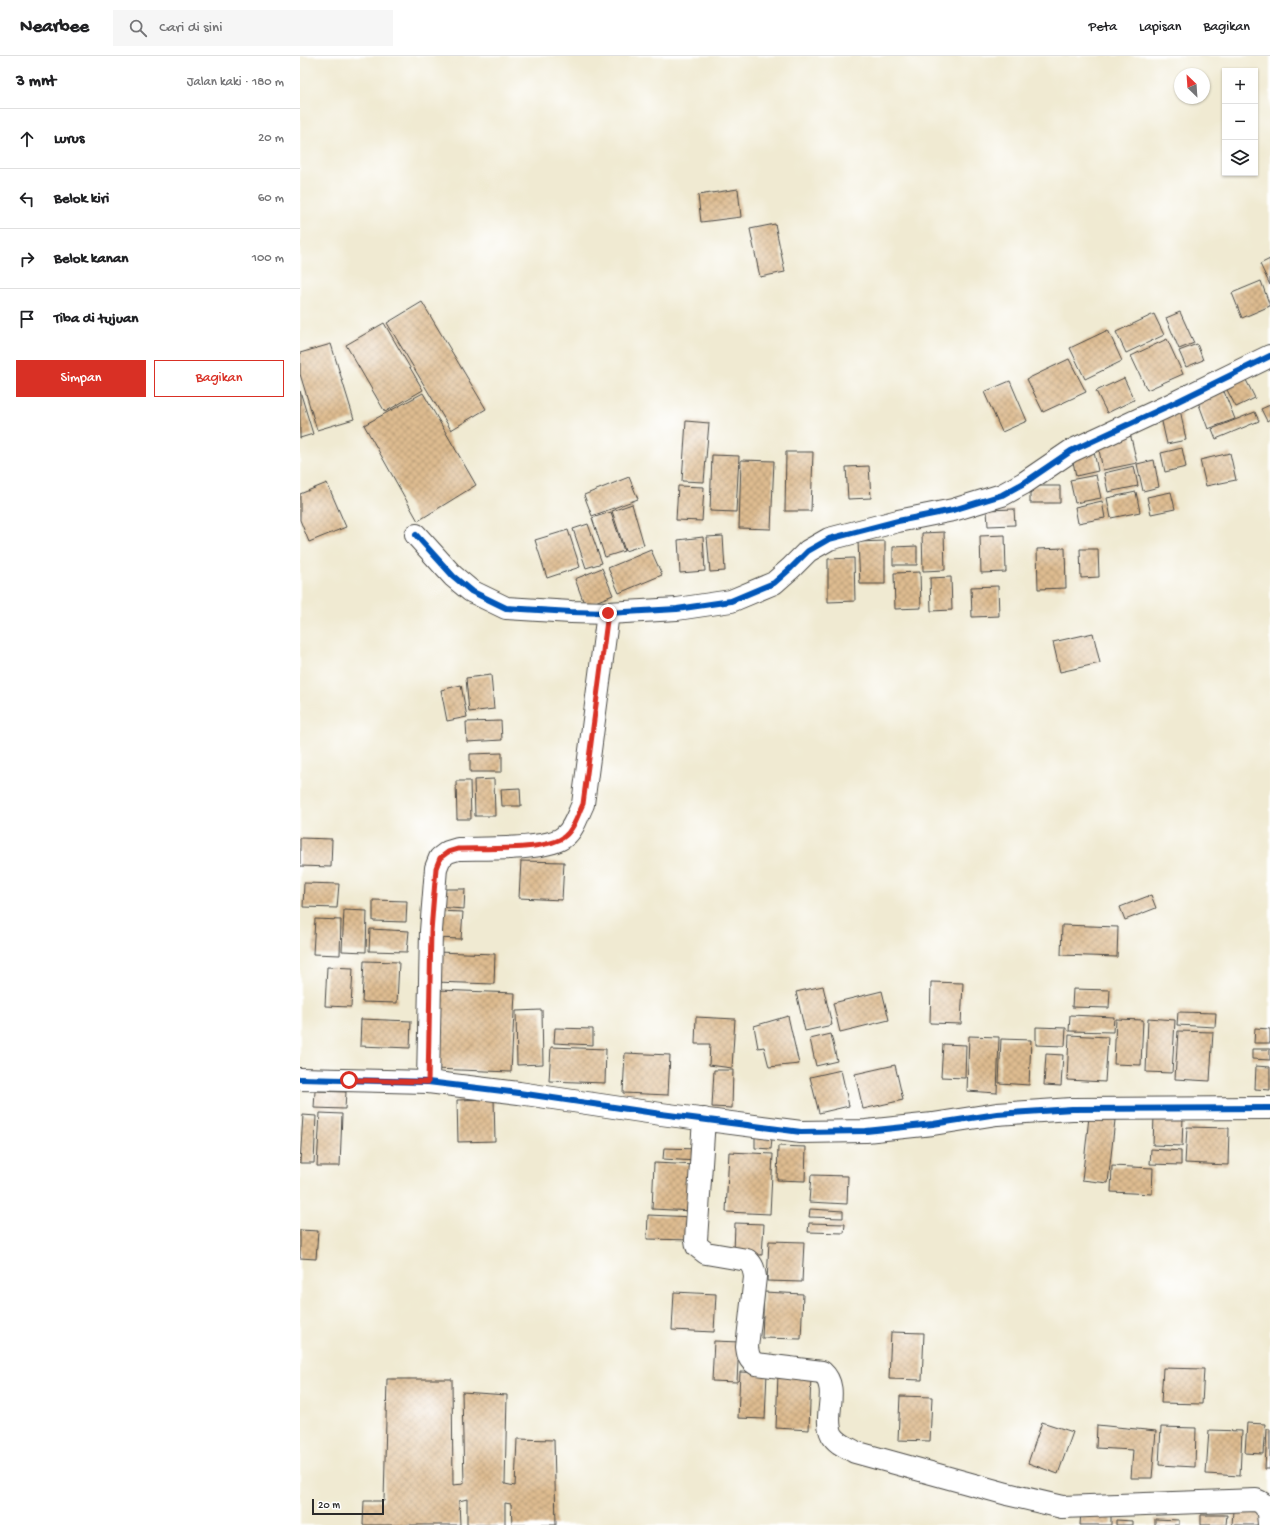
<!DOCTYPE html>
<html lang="id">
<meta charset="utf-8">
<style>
:root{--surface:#fff;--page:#f6f6f6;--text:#202124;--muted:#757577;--line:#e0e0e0;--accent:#d93025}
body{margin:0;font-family:"Gochi Hand",sans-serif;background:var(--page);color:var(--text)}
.controls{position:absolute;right:12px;top:12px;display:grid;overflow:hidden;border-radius:0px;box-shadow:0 1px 3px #0004}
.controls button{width:36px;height:36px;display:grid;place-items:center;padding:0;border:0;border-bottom:1px solid var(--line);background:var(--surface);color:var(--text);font:20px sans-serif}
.compass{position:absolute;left:874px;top:12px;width:36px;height:36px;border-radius:50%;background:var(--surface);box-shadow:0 1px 3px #0004;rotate:335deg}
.scale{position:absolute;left:12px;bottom:10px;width:72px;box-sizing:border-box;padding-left:4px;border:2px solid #2b2b2b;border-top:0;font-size:11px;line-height:14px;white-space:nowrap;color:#2b2b2b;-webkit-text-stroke:3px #fff;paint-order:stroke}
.stop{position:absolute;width:12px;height:12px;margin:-9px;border:3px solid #d93025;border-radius:50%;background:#fff}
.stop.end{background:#d93025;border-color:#fff;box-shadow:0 1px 4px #0008}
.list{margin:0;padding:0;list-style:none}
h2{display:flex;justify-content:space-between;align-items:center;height:52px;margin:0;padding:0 16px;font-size:17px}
h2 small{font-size:13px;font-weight:400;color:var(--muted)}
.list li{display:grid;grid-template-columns:26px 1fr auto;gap:12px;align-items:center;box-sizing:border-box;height:60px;padding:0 16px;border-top:1px solid var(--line)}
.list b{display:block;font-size:15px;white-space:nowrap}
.list em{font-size:13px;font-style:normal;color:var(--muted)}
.actions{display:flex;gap:8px;padding:12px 16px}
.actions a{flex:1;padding:9px 0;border:1px solid var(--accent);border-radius:0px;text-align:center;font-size:14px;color:var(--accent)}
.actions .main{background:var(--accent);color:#fff}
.icon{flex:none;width:22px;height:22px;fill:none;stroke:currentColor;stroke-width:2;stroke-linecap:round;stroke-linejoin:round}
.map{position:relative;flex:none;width:970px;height:1469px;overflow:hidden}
header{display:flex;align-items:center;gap:24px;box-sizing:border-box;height:56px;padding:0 20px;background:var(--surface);border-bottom:1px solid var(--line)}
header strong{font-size:19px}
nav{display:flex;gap:22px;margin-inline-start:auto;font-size:14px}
.search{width:280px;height:36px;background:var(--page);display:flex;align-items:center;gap:10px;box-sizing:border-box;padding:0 14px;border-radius:0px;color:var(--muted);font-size:15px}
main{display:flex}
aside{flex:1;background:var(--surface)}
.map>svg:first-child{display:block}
</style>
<header>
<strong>Nearbee</strong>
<div class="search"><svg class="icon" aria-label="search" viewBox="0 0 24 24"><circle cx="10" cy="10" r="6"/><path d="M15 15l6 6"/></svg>Cari di sini</div>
<nav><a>Peta</a><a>Lapisan</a><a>Bagikan</a></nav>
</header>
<main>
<aside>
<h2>3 mnt<small>Jalan kaki · 180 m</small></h2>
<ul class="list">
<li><svg class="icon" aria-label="ahead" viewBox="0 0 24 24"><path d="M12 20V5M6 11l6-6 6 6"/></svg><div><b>Lurus</b></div><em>20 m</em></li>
<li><svg class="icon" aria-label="left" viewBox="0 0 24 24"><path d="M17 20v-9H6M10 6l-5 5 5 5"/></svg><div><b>Belok kiri</b></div><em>60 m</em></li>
<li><svg class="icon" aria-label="right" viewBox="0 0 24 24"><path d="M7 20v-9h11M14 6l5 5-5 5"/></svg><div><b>Belok kanan</b></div><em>100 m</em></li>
<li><svg class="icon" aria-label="arrive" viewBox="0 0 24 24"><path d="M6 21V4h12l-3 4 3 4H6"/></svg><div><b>Tiba di tujuan</b></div></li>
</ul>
<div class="actions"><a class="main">Simpan</a><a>Bagikan</a></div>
</aside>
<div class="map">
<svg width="970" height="1469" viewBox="0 0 970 1469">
<defs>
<pattern id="building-cross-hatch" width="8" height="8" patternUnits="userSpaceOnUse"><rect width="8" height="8" fill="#debc90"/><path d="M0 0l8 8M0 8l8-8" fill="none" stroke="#b49976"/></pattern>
</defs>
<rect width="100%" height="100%" fill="#fff"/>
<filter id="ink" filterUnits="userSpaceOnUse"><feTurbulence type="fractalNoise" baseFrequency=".025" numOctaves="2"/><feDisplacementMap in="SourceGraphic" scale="8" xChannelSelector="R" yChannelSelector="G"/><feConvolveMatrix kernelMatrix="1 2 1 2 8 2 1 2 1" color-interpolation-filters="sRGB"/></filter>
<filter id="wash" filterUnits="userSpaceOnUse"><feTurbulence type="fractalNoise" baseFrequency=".012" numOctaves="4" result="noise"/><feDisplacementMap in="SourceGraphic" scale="16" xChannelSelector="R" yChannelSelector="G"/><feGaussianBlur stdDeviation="0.9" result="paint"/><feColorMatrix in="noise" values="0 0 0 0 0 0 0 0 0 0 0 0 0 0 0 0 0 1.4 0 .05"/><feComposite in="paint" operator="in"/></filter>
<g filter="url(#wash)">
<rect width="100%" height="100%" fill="#f0ead2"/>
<g id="blocks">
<path fill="url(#building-cross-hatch)" d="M438,133L441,161L401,166L398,139Z
M475,168L485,216L460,221L450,173Z
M970,203V229L960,208Z
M961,225L970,250L942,262L932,237Z
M122,246L186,353L151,374L87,267Z
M880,256L894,287L879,293L866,262Z
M854,258L864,279L826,297L816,276Z
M84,267L123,334L85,356L46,289Z
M808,274L822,305L785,323L770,292Z
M867,283L883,318L847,334L831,300Z
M31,288L54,363L17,374L0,318V297Z
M897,288L903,304L886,311L879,295Z
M769,303L786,336L743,356L727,323Z
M824,322L834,344L807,357L796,335Z
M945,322L955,342L936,351L926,332Z
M710,325L727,365L702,376L684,336Z
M923,333L935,363L908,373L897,343Z
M0,335L13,378L0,382Z
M123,337L176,429L118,465L64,369Z
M970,349V363L967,365L961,353Z
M880,353L886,384L867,388L860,357Z
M955,356L959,365L916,383L912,373Z
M386,365L409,367L404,426L382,425Z
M830,377L837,407L803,414L797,384Z
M882,392L886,411L865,416L861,397Z
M486,396H513L511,455H485Z
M794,396L798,415L776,420L772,401Z
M930,397L936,424L906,430L900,404Z
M412,399L439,400L436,456L410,455Z
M441,404L474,405L471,473L439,472Z
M854,404L859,431L843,435L837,408Z
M569,410L571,442L548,443L546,411Z
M834,410L838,430L808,436L804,417Z
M796,419L801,442L775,447L770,424Z
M329,421L338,443L292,460L284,439Z
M27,427L46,471L9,486L0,464V438Z
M378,430L404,431L402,465L376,464Z
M730,430H760V447H730Z
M836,436L840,456L811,462L807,442Z
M871,436L875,453L851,458L847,441Z
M802,445L805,462L778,467L775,451Z
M332,448L344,489L325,495L312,455Z
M714,453L715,469L688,470L687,454Z
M311,456L324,495L305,501L292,462Z
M288,468L302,507L286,512L273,473Z
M268,474L280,511L247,522L235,484Z
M644,476L645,514L623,515L622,477Z
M705,479L706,516L681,517L680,480Z
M423,480L425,515L410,516L407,481Z
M403,481L405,515L380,517L378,484Z
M585,485V528H560L558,486Z
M617,490V509H593V491Z
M765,492L766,532L738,533L737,493Z
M780,493H798L799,521L781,522Z
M351,494L362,519L319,537L308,512Z
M554,502L555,545L528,546V503Z
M302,512L313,539L285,550L275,523Z
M620,516L621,552L595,553L594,517Z
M651,521L652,554L631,555L630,522Z
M698,530L699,560L672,561L671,531Z
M793,577L800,607L760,616L753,586Z
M191,619L194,653L169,656L166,622Z
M161,629L167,661L147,665L141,634Z
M201,665L202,684L167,686L166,666Z
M202,697V716H170V698Z
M194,723L195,760H175L174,724Z
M156,725H170L171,763H157Z
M220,732L221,750H202L201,733Z
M0,782L32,783L31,811L0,810Z
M221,805L264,806L262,844L219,842Z
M4,827L39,828L37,852L3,851Z
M138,833H165L164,853L137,851Z
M851,839L856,852L825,864L820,851Z
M73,844L107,845L106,866L73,865Z
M44,854L67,855L66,896L42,895Z
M136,855L163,856L161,883L135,882Z
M15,863L41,864L40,899L13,898Z
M762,869L818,871L817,901L761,899Z
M70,873L109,875L107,896L69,895Z
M136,896L195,898L194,928L134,926Z
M64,905L99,906L97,947L62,946Z
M27,911L53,912L51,951L25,950Z
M631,926L663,927L661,968L630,967Z
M523,930L532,969L505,975L496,936Z
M773,933L810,934L809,952L772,951Z
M138,934L215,937L211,1016L134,1013Z
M582,935L589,964L540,976L533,947Z
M242,954L243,1008L217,1009L216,955Z
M878,956L916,957L915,971L877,969Z
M770,959L814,961L813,976L769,975Z
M488,960L499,1008L469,1011L464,991L458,992L454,970Z
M396,961L435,963L432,1012L409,1009L410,988H395Z
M848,962L875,964L872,1017L846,1016Z
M61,963L111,965L110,992L60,990Z
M816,963L843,964L841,1009L814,1008Z
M736,971L766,972L765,990L736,989Z
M255,972L293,973V989L254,987Z
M955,972L970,973V987H954Z
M878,975L913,976L910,1025L875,1023Z
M531,978L537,1005L516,1010L510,983Z
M769,979L808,981L805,1026L767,1024Z
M669,980L699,981L697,1037L667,1035Z
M701,983L731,984L729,1029L699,1027Z
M643,988L666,989L665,1022L641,1021Z
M251,991L306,993L305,1027L249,1025Z
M952,993H970V1004L952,1003Z
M325,997L370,999L368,1039L323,1037Z
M746,998L763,999L761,1030L744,1029Z
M595,1009L603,1044L563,1053L555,1018Z
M956,1010L970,1011V1034L955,1033Z
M414,1014H433L432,1052L412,1051Z
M541,1014L549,1050L519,1057L510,1021Z
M15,1035L46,1036L45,1053L14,1052Z
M194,1043L195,1085L158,1086L157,1044Z
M20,1057L42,1058L40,1110H17Z
M3,1059L16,1060L14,1107H0Z
M854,1060L883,1061L882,1090L853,1089Z
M789,1061L815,1064L808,1127L782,1124Z
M887,1071L929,1072L928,1109L885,1107Z
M455,1081L472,1082L471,1093L455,1092Z
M478,1090L506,1091L505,1125L477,1124Z
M364,1092L397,1093L396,1105L363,1103Z
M851,1093L881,1095V1109L850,1108Z
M429,1096L473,1098L470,1158L426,1156Z
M354,1107L397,1109L394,1155L352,1153Z
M812,1110L853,1112L852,1138L811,1136Z
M511,1119L548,1120L547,1148L509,1146Z
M510,1153L543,1155V1162L509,1161Z
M348,1159L394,1161L393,1184L347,1183Z
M435,1167L464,1168L462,1199L434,1198Z
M509,1167L545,1168L544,1177L508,1176Z
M0,1174L18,1175L16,1203L0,1202Z
M469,1185L504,1186L502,1226L467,1225Z
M374,1236L416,1238L414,1276L372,1274Z
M464,1236L503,1238L501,1283L462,1282Z
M591,1276L624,1277L622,1324L589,1323Z
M414,1285L439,1286L437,1326L412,1325Z
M863,1312L904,1313L902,1348L861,1347Z
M440,1316L467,1317L465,1363L438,1362Z
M478,1318L511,1319L509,1374L476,1372Z
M87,1323H152L153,1429L164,1428L162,1336L207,1339L205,1428L215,1430L217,1383L254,1384L256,1469H212L211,1448L205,1447V1469H167V1443L159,1445L160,1469H63L64,1445H84Z
M600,1340L632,1341L630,1385L598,1384Z
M742,1366L773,1376L758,1418L728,1407Z
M947,1367L965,1368L963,1398L945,1397Z
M797,1369L856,1375L852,1422H831L833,1394L796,1392Z
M861,1371L896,1372L895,1411L859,1409Z
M967,1373H970V1413H965Z
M909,1374L942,1375L940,1420L906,1418Z
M781,1455L811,1456V1469H780Z
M933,1455L965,1456L964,1469H932Z
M901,1459H927L926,1469H901Z
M855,1463L879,1464V1469H855Z
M816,1464L833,1465V1469H816Z"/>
</g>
</g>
<g filter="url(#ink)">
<use href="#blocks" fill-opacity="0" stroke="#494844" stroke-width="1"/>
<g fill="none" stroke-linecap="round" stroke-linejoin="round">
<defs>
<path id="minor" d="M116,479L153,520L171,535L206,552L271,556L308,557L377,553L431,545L474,527L491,512L508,495L529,483L598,465L653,454L702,439L724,427L771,395L870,349L970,300
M0,1023L128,1026L219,1037L361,1058L501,1076L566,1075L633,1068L697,1058L772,1053L970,1052
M128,1026L131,875L136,812L140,802L148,796L158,793C182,792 249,795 265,780C274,773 278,758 283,748L308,557
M404,1063L396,1184L397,1190L406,1197L447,1204C453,1209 454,1214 455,1221L447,1291C448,1299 449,1304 456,1308L522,1316C541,1333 522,1360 532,1379C537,1388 547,1391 555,1396L707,1438L762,1451L956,1444C969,1449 968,1457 969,1469"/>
</defs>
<use href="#minor" stroke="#494844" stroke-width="24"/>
<use href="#minor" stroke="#fff" stroke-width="22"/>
<defs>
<path id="cycleway" d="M116,479L153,520L171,535L206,552L271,556L308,557L377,553L431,545L474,527L491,512L508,495L529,483L598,465L653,454L702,439L724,427L771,395L870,349L970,300
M0,1023L128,1026L219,1037L361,1058L501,1076L566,1075L633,1068L697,1058L772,1053L970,1052"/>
</defs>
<use href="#cycleway" stroke="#fff" stroke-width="8"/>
<use href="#cycleway" stroke="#0057b8" stroke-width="6"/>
</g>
</g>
<g fill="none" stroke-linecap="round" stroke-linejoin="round" filter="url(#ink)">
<path stroke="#d93025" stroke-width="5" d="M49,1024L128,1026L131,875L136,812L140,802L148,796L158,793C182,792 249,795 265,780C274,773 278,758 283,748L308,557"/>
</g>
</svg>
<div class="controls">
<button>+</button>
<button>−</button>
<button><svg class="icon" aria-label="layers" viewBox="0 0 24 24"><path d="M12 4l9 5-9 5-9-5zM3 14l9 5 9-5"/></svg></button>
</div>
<svg class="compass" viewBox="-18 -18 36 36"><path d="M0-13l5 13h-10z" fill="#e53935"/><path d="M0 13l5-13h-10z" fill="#757577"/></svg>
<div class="scale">20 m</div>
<div class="stop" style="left:49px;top:1024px"></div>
<div class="stop end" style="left:308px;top:557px"></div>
</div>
</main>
